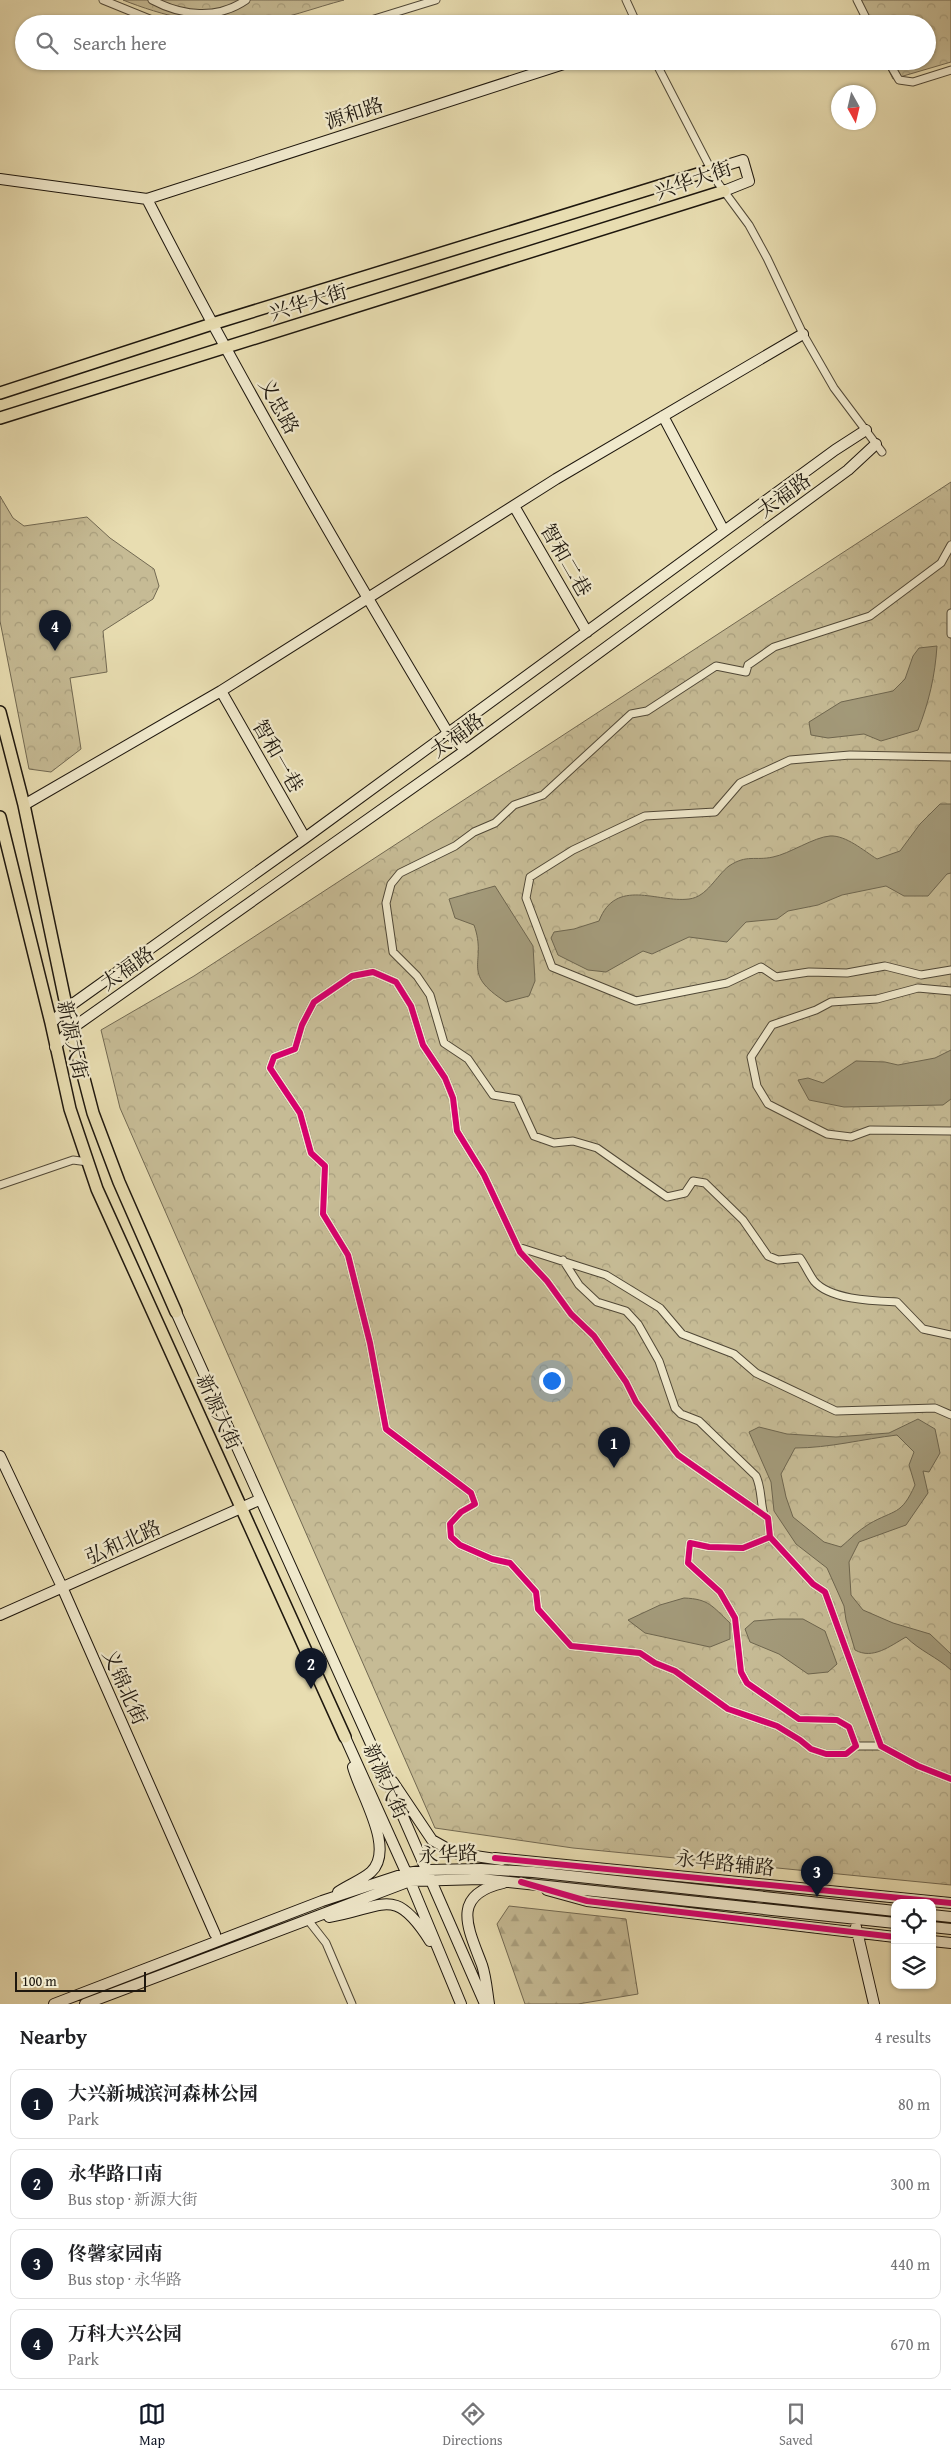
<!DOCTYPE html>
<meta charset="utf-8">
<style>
:root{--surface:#fff;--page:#f2f2f2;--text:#202124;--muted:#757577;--line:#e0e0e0;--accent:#111827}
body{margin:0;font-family:"Gentium Book Plus","Noto Serif SC",serif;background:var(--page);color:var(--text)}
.controls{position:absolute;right:15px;bottom:15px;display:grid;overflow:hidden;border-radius:10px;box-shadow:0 1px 4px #0004}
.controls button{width:45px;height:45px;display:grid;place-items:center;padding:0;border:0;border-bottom:1px solid var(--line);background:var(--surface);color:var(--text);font:25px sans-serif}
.compass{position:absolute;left:831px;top:85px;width:45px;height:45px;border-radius:50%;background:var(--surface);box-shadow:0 1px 4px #0004;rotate:172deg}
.scale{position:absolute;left:15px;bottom:12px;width:131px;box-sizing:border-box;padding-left:5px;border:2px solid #1e170e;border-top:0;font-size:14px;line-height:18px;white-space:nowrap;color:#1e170e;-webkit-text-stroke:4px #f0e9cc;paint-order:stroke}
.you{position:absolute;left:551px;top:1380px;width:18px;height:18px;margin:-12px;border:4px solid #fff;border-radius:50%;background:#1a73e8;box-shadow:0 0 0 8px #1a73e833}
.badge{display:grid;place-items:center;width:32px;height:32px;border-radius:50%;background:var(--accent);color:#fff;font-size:16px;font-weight:700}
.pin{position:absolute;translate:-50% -41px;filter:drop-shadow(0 1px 2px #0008)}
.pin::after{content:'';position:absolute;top:26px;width:18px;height:15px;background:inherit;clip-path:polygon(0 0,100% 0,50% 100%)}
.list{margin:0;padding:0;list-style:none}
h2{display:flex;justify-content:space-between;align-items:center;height:65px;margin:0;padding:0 20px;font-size:21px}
h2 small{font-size:16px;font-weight:400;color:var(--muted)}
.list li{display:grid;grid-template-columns:32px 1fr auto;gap:15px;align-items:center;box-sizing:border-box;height:70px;margin:0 10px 10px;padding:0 10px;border:1px solid var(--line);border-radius:10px}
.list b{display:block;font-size:19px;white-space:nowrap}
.list p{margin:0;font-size:16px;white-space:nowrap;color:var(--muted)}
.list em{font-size:16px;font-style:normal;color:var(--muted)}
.icon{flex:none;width:28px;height:28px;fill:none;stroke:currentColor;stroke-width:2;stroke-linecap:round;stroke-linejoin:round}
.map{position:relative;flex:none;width:951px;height:2004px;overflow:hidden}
.search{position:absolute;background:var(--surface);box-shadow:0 1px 4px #0004;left:15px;right:15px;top:15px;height:55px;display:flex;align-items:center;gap:12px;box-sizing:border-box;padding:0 18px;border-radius:28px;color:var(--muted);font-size:19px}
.sheet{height:385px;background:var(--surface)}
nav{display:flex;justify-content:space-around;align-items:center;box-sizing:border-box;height:70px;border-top:1px solid var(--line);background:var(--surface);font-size:14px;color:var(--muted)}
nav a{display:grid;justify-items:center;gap:2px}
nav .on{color:var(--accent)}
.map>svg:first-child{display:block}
</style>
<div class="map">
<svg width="951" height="2004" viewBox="0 0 951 2004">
<defs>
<pattern id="forest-firs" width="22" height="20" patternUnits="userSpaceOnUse" patternTransform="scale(1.25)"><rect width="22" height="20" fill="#c6bb95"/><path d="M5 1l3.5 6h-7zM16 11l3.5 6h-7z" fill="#aaa07f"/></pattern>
<pattern id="park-crowns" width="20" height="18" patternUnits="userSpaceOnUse" patternTransform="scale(1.25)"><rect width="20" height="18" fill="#c6bb95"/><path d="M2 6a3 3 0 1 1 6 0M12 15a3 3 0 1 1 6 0" fill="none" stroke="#aaa07f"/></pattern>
</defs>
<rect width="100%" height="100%" fill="#e8ddb1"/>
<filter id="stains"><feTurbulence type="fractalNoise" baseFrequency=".004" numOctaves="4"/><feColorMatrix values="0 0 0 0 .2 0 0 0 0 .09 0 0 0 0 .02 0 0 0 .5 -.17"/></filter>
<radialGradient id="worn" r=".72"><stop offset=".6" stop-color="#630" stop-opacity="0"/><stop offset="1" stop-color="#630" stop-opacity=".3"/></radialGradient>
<path fill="url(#forest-firs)" stroke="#726952" d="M509,1906L626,1919L638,1994L578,2004H525L497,1924Z"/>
<path fill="url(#park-crowns)" stroke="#726952" d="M123,0H344C317,7 282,20 254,24C214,29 160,15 123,0Z
M855,0H951V62L893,79L884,61H927V24H866Z
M951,482V1885L573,1848L435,1828L120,1108L101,1030L194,976Z
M0,496L13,518L24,526L87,517L110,538L154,569L159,586L153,599L103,631L107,672L70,678L81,749L51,772L29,769L0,621Z"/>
<path fill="#a39a7a" stroke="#6e664f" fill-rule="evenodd" d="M937,646C935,676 929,702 918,730L881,741L864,734L828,738L811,735L809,722L841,702L893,691L905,679L913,656L919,648Z
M940,804H951V873L947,874L928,896H904L886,886L842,895L818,905L788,911L777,919L746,922L727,942L689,937L652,954L643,951L606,972L588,970L558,955L551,938L554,932L574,929L599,921C616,877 657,903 689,899C707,897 716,876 729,866C747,854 755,861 773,857C789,854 814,837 830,836C846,835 864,851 877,859L900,851L920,824Z
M495,886L533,946L535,981L529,996L506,1002C459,972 488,964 474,925L455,918L449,899Z
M951,1050V1099L943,1105L844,1107L809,1100L798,1080L808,1078L823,1083L856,1061L885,1062L898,1065L935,1058Z
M918,1419L935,1429L940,1453L929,1472L923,1471L928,1493L906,1525L859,1542L849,1562L851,1595L863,1610L893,1623L930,1634L951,1654V1670C937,1657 920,1651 906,1637C890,1646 873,1660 855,1650L846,1620L844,1606L827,1568L796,1544L774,1511L771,1482L749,1432L759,1427L787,1434L836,1437L889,1433ZM897,1435L914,1452L909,1465L915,1485C901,1516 895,1509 869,1524C859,1530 850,1539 841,1547L824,1542L793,1517L786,1497L781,1474L795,1448C829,1448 863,1439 897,1435Z
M684,1598C709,1599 712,1606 730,1623V1639L710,1647L645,1633L628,1620L660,1605Z
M779,1619H803L825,1631L837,1664L828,1672L808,1674L779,1654L750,1642L745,1629L754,1621Z"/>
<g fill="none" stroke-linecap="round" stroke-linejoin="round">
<defs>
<path id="street" d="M103,0L162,24
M152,0C182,16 217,20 246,0
M626,0L637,24
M857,0L869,24
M358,24L436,0
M655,61L718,183L749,225L767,258L803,334L834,388L882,452
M888,61L899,80L913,82L951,70
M951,545L941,563L870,616L774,647L748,665L746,672L716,666L647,711L631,714L543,795L514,805L495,823L474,832L455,846L400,873L391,884L386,903L393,952L417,976L430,995L444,1043L468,1059L493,1095L517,1099L534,1136L554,1143L573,1141L597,1148L667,1197L685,1193L693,1181L705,1183L743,1220L768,1256L778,1260L800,1258C805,1265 809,1274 814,1281C830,1300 874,1301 897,1302L923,1329L951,1335
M951,613V634
M951,757L850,755L790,760L740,783L715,812L645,816L573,850L530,877L526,898L552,967L636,1001L727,983L761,967L776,977L809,972L847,973L885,966L921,975L951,970
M951,991L918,988L877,999L831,1002L816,1010L772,1025L751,1057L757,1086L768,1104L827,1134L851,1137L870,1130L951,1131
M0,1185L73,1160L88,1162
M518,1247L606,1275L660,1308L682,1334L734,1354L756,1373L836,1411L935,1408L951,1415
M563,1260L579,1285L597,1302L626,1311L638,1324L659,1361L675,1408L681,1414L699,1421L756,1476C762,1489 760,1501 764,1515
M770,1537L743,1548L709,1547L690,1543L688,1563L720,1592L735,1618L741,1672L747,1683L799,1719L837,1720L849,1727L856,1746L846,1754H826L811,1749L800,1740L777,1726L728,1709L675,1671L655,1663L640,1653L571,1646L538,1609L536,1592L510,1563L492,1559L460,1545L451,1537L450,1524L461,1512L475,1504L471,1493L386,1429L370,1343L348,1255L323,1214L325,1166L311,1153L300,1113L270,1068L274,1057L295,1049L302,1025L314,1002L352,976L373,972L396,982L411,1006L423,1045L445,1078L453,1098L457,1131L484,1175L520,1252L547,1281L571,1314L594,1336L626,1382L636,1402L678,1455L768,1518L770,1537L813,1584L825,1592L881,1746L918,1766L951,1779
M856,1746H881
M308,1920L326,1943L352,2004"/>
<path id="secondary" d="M711,170L743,160L749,181L724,191
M0,179L147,199C240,381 343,558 448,733L466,750
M147,199L573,61
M663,416L724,531
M514,506L587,632
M221,691L305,838
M24,805L221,691L556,479L803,334
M51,1023L67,1008L305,838L835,450L866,430
M55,1047L71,1029L466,750L848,470L876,444
M176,1312L380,1764L485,2004
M0,1456L62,1587L215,1934
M0,1615L259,1500
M345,1737L410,1881L461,2004
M393,1782L432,1840L455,1853L502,1860
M495,1858L951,1903
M547,1890L587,1901L895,1937
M338,1892C348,1885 362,1880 371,1872C396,1849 360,1794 353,1767
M932,1915L951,1917
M329,1917C384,1908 394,1884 430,1941
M856,1927L874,2004
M932,1927L951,1929
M932,1941L951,1943
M54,2004L322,1901L407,1873L427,1870L481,1869L533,1872L895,1911
M85,2004L410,1881L481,1879L895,1923
M489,2004C487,1991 486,1977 482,1965C468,1928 450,1895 503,1883"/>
<path id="primary" d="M0,393L212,324L711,170
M0,418L724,191
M0,712L24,805L71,1029L93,1113L119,1182L176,1312
M0,817L51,1023L70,1109L97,1189L345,1737"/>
</defs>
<use href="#street" stroke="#504837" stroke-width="9"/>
<use href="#secondary" stroke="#1e170e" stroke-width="12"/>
<use href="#primary" stroke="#1e170e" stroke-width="14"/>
<use href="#street" stroke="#f0e9cc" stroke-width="7"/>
<use href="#secondary" stroke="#f0e9cc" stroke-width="10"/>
<use href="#primary" stroke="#e8ddb1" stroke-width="11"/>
<defs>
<path id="cycleway" d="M770,1537L743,1548L709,1547L690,1543L688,1563L720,1592L735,1618L741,1672L747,1683L799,1719L837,1720L849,1727L856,1746L846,1754H826L811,1749L800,1740L777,1726L728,1709L675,1671L655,1663L640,1653L571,1646L538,1609L536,1592L510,1563L492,1559L460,1545L451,1537L450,1524L461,1512L475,1504L471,1493L386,1429L370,1343L348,1255L323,1214L325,1166L311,1153L300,1113L270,1068L274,1057L295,1049L302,1025L314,1002L352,976L373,972L396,982L411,1006L423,1045L445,1078L453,1098L457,1131L484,1175L520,1252L547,1281L571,1314L594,1336L626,1382L636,1402L678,1455L768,1518L770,1537L813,1584L825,1592L881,1746L918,1766L951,1779
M495,1858L951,1903
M521,1882L587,1901L895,1937"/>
</defs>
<use href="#cycleway" stroke="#f0e9cc" stroke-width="9"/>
<use href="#cycleway" stroke="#d6006c" stroke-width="6"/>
</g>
<g text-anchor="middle" stroke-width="4.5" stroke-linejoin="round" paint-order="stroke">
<g font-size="20" fill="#1e170e" stroke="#f0e9cc">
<text transform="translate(354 113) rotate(-18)" y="7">源和路</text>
<text transform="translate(693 180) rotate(-19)" y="7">兴华大街</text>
<text transform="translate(308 302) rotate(-17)" y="7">兴华大街</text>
<text transform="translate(279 406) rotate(61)" y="7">义忠路</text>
<text transform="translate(784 495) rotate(-36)" y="7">太福路</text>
<text transform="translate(566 560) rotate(60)" y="7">智和二巷</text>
<text transform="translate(457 735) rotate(-36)" y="7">太福路</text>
<text transform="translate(278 756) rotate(60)" y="7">智和一巷</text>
<text transform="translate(127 968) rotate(-35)" y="7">太福路</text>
<text transform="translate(73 1040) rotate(78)" y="7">新源大街</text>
<text transform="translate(219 1412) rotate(66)" y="7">新源大街</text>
<text transform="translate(123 1542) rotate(-24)" y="7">弘和北路</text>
<text transform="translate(125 1687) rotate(66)" y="7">义锦北街</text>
<text transform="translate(386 1781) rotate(66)" y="7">新源大街</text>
<text transform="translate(448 1854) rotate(-3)" y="7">永华路</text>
<text transform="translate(725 1863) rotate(6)" y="7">永华路辅路</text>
</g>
</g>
<rect width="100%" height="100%" filter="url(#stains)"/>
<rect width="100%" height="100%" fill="url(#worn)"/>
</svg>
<div class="controls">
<button><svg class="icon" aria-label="locate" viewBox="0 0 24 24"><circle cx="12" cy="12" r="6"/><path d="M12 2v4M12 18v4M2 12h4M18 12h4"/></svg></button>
<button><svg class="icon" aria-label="layers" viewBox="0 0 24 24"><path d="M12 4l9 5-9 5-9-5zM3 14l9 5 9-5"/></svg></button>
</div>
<svg class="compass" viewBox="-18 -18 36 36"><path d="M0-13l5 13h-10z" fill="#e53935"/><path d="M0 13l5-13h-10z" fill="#757577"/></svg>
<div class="scale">100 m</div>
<div class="you"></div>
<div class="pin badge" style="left:614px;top:1468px">1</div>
<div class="pin badge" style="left:311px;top:1689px">2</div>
<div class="pin badge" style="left:817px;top:1897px">3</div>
<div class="pin badge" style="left:55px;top:651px">4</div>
<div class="search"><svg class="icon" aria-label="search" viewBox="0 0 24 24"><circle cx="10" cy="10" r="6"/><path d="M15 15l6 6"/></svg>Search here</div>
</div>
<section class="sheet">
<h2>Nearby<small>4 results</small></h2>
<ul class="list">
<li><span class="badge">1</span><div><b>大兴新城滨河森林公园</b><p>Park</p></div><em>80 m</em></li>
<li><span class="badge">2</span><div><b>永华路口南</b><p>Bus stop · 新源大街</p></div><em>300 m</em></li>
<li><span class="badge">3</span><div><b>佟馨家园南</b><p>Bus stop · 永华路</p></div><em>440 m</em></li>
<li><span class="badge">4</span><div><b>万科大兴公园</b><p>Park</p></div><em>670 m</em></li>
</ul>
</section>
<nav>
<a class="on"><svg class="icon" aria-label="map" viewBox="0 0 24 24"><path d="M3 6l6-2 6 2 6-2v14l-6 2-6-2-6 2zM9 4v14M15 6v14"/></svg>Map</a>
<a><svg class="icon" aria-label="directions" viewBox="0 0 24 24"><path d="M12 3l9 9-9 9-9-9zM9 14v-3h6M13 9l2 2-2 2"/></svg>Directions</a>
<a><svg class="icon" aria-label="saved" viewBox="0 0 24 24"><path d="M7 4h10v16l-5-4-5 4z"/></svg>Saved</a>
</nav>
